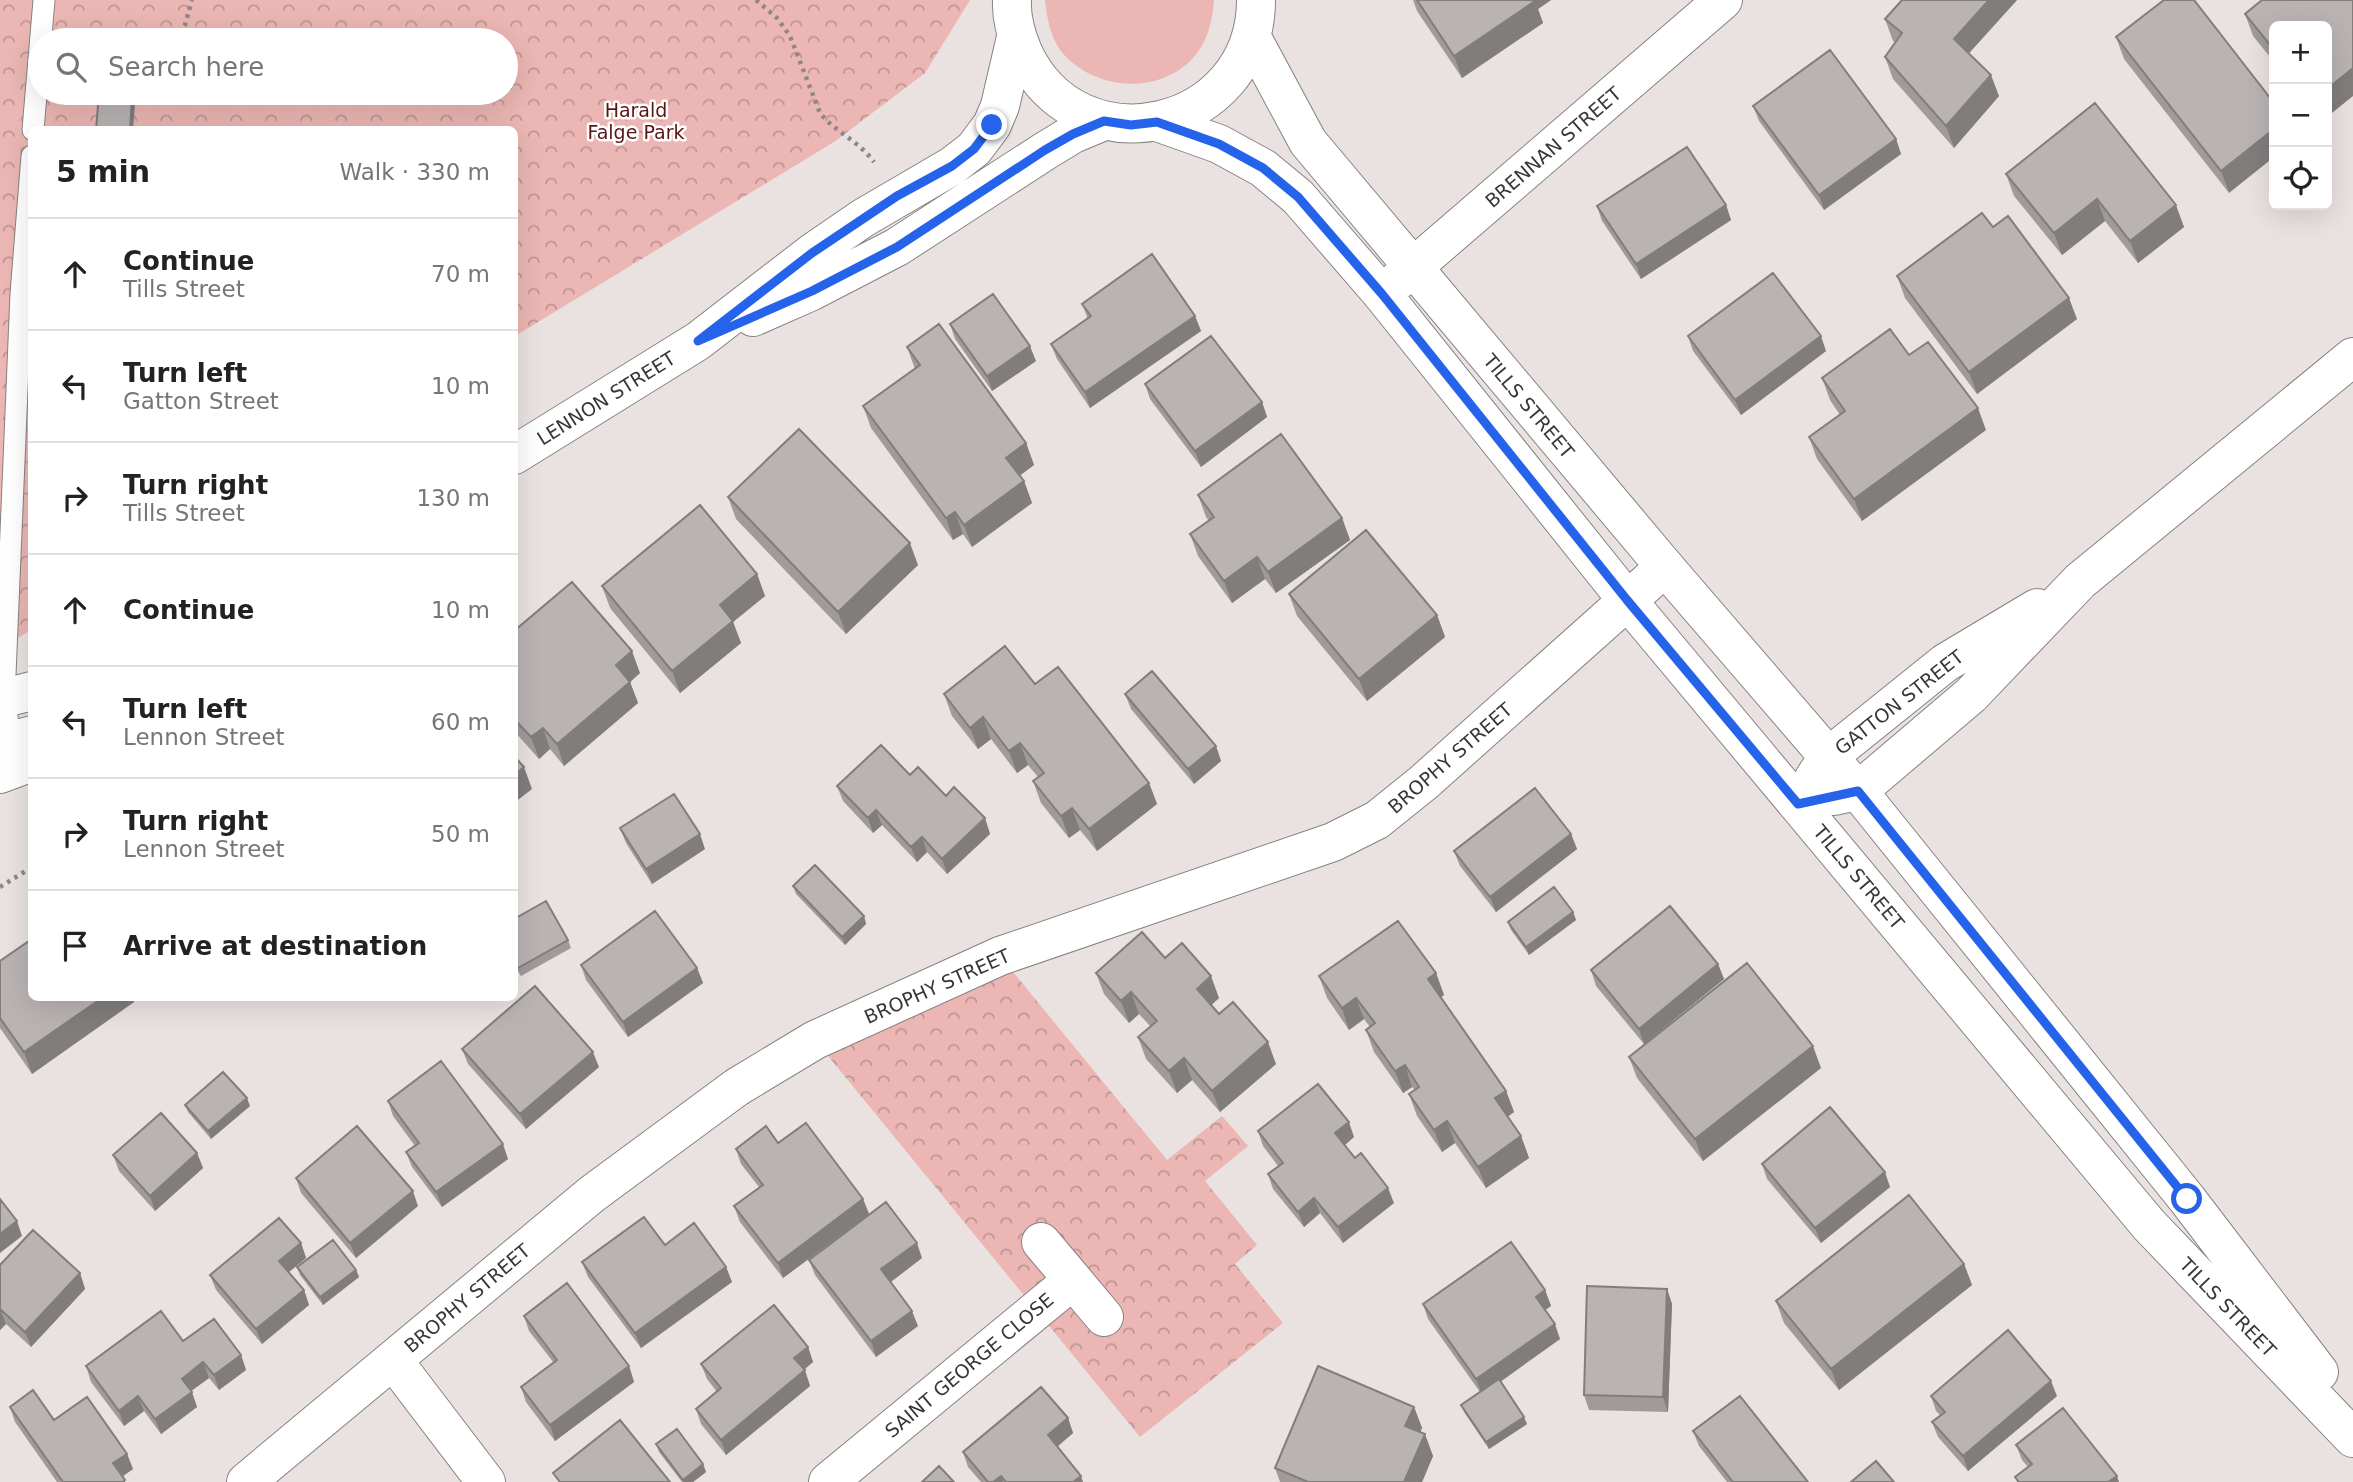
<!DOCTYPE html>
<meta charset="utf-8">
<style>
:root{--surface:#fff;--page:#f6f6f6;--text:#222;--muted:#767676;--line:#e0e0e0}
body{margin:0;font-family:"DejaVu Sans",sans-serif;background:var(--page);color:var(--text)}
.controls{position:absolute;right:21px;top:21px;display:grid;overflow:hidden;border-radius:10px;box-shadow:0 7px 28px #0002}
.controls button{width:63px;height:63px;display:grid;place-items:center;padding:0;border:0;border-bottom:2px solid var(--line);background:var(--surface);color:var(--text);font:35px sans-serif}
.stop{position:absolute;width:21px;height:21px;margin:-16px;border:5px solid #2563eb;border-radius:50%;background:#fff}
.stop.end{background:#2563eb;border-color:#fff;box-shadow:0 2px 7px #0008}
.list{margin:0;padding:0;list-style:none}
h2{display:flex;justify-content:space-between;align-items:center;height:91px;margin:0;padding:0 28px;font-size:30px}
h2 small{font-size:23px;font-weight:400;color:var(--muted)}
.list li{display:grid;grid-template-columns:46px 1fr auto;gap:21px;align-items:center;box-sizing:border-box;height:112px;padding:0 28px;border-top:2px solid var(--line)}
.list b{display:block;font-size:26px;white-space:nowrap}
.list p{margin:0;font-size:23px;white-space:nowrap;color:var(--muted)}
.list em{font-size:23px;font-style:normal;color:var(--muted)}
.icon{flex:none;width:38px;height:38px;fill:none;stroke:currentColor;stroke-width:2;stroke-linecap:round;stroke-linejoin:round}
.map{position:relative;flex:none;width:2353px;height:1482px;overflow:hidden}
.search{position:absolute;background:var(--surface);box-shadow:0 7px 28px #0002;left:28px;top:28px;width:490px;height:77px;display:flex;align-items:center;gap:18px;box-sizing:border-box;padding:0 24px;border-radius:38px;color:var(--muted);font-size:26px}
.panel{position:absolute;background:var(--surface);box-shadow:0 7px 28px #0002;left:28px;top:126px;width:490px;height:875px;border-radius:10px}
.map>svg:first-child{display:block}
</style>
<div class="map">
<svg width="2353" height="1482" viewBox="0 0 2353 1482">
<defs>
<pattern id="park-crowns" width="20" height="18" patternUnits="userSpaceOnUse" patternTransform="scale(1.75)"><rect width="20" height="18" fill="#ebb6b3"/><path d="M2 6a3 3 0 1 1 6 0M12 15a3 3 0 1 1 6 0" fill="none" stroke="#bf9592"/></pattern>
</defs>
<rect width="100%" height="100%" fill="#e9e2e1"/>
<path fill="url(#park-crowns)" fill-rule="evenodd" d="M0,0H970L925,73L834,142L515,336L514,130H32L31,630L0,649ZM40,40H506V93H40Z
M1000,956L1167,1160L1222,1116L1248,1146L1205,1181L1257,1245L1235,1264L1283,1323L1140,1437L815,1040Z"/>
<path fill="#ebb6b3" d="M1045,0H1214C1213,14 1210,29 1204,42C1176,96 1097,96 1061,51C1050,36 1047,18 1045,0Z"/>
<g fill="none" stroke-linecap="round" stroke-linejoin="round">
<defs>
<path id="lane" d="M33,130L44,0
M11,741L4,699L21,294L32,156"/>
<path id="street" d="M1382,294L1723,0
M1073,1280L1104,1317
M393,1360L486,1482
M246,1482L592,1194L737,1087L815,1040L1000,956L1333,842L1377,820L1423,783L1665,567
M828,1482L1073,1280L1041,1242"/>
<path id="secondary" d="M1012,0C1011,18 1016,35 1023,52C1078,172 1256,131 1256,0
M1251,36L1308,142L1665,567L1858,791L2187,1199L2319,1372
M1157,122L1219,144L1263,168L1298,197L1382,294L1627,600L2149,1225L2353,1438
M753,317L812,291L897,247L1045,151L1073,134L1104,121
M514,455L698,341L812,253L863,218L952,166L974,149L992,125L1000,106L1016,37
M0,699L32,691
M0,744L32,735
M0,774L32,762
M1814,778L1828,757L1945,663L2037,608
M1834,796L1858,791L1971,695L2080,581L2353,357"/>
</defs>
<use href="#lane" stroke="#888181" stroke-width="23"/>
<use href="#street" stroke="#888181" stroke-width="40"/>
<use href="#secondary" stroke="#888181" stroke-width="40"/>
<path stroke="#8d8887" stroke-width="4.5" stroke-dasharray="3.5 5" stroke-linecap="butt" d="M756,0L777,18L790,36L820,113C836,133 858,140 874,162
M175,40L185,25L192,0
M135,104L142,93
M0,887L32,867"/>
<use href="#lane" stroke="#fff" stroke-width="21"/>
<use href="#street" stroke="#fff" stroke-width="38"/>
<use href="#secondary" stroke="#fff" stroke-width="38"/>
</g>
<path fill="#a09a9a" d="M1413,0H1551L1538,9L1543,23L1462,78L1417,11Z
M2017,0L1969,53L1999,96L1954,148L1893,79L1885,57L1895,42L1893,41L1885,19Z
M2164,0L2229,193L2124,59L2116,37Z
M2245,14L2274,26V62L2253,36Z
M2095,103L2184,227L2138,263L2105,221L2062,255L2014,196L2006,174Z
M1753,106L1896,139L1901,154L1824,210L1759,121Z
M1726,205L1731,220L1641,279L1602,221L1597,206Z
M1993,227L2077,319L1977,394L1905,298L1897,276Z
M1082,304L1195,316L1201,331L1090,408L1057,359L1051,344L1088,319Z
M950,324L1036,361L992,391L955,339Z
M1688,336L1826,351L1741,415L1693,351Z
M907,347L1026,443L1034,465L1020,475L1024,481L1032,503L972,547L963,534L953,540L871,428L863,406L915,369Z
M1909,355L1986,430L1862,521L1817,459L1809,437L1840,415L1830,400L1822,378Z
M1145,384L1262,402L1267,417L1201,467L1150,399Z
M1198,495L1342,518L1350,540L1276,593L1265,579L1232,603L1198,556L1190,534L1209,521L1206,517Z
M728,497L918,565L846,634L736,519Z
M757,574L765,596L733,622L741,643L680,693L610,608L602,586Z
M1289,594L1437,615L1445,637L1367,701L1297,616Z
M514,631L640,673L630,682L638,703L564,766L550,749L539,759L514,731Z
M1035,684L1149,783L1157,804L1097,851L1080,830L1069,838L1041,803L1033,781L1038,777L1028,765L1017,773L991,739L978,749L952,716L944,694Z
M1125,694L1216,746L1221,761L1194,784L1131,709Z
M910,775L985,818L990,834L947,874L927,852L917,862L882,825L873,833L843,801L837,786Z
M620,828L705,849L652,884L626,843Z
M1571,834L1577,849L1496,912L1460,866L1454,851Z
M793,886L864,916L866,924L845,945L796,894Z
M1573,912L1576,920L1529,955L1511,930L1508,922Z
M514,919L568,940L571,948L521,976L514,965Z
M1165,958L1219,998L1211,1005L1219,1014L1276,1064L1220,1112L1192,1080L1177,1093L1146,1059L1138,1037L1151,1027L1139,1014L1129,1023L1104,994L1096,973Z
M0,961L134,1002L32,1074L0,1028Z
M1718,964L1724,979L1644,1044L1596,986L1591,970Z
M581,965L697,968L703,983L628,1037L586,980Z
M1436,973L1444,995L1441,997L1506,1091L1514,1112L1508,1116L1521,1136L1529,1158L1486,1188L1455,1143L1442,1152L1417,1116L1409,1094L1415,1090L1412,1087L1403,1093L1374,1052L1366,1030L1370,1027L1364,1019L1349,1030L1327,998L1319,976Z
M462,1049L599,1067L526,1129L468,1064Z
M1629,1057L1821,1068L1703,1161L1637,1078Z
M388,1101L508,1159L442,1207L412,1167L406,1152L415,1146L393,1116Z
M185,1105L250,1106L211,1139L188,1112Z
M1258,1131L1354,1137L1345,1145L1394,1203L1343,1243L1320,1213L1304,1227L1273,1189L1268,1174L1278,1166L1263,1146Z
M778,1143L863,1199L869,1214L783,1278L740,1222L734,1206L759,1187L741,1164L736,1149Z
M197,1153L203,1168L155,1211L119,1171L113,1155Z
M1762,1164L1890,1187L1821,1243L1767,1179Z
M296,1178L418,1206L356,1258L301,1193Z
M301,1243L306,1258L289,1272L304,1290L309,1305L262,1344L216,1290L210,1275Z
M665,1245L726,1267L732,1282L641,1348L588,1277L582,1262Z
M922,1258L890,1282L918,1326L876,1357L815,1275L809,1260Z
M1964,1264L1972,1285L1839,1390L1784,1323L1776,1301Z
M0,1265L80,1273L85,1289L31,1347L6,1324L0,1330Z
M297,1267L356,1270L359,1277L323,1305L300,1275Z
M1667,1289L1672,1304L1668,1412L1589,1410L1584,1395Z
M1545,1290L1551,1306L1545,1310L1560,1339L1500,1381L1527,1424L1489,1449L1464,1412L1461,1405L1480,1392L1428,1319L1423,1304Z
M524,1316L629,1366L634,1382L555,1441L526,1402L521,1387L554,1363L529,1331Z
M808,1347L813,1362L804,1370L810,1386L726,1455L701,1424L696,1409L717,1392L707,1379L701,1364Z
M241,1355L246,1370L219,1390L209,1378L191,1391L197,1407L161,1434L144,1411L124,1426L91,1382L86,1366Z
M1931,1396H2057L1968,1471L1938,1437L1932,1422L1940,1415L1936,1411Z
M10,1407L54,1420L127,1454L133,1469L122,1476L125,1482H57L15,1422Z
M1414,1407L1422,1428L1420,1432L1433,1456L1422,1482H1280L1275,1468Z
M1068,1418L1073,1433L1057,1447L1083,1482H981L968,1467L963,1452Z
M1693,1431L1808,1482H1727L1699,1446Z
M656,1444L703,1464L706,1472L693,1482H682L659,1452Z
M2016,1445L2119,1482H2017L2015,1477L2028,1467L2022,1460Z"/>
<path fill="#827d7d" d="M1532,0H1551L1538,9L1543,23L1462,78L1454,56Z
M1989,0H2017L1962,61L1954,39Z
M2353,68V96L2327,117V89Z
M1991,75L1999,96L1954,148L1946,126Z
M132,97L135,104L133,130H130Z
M2274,129V157L2229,193L2221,171Z
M1896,139L1901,154L1824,210L1819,195Z
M2097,199L2105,221L2062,255L2054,233Z
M1726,205L1731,220L1641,279L1636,264Z
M2176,205L2184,227L2138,263L2130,241Z
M2069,298L2077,319L1977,394L1969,372Z
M1195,316L1201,331L1090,408L1085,392Z
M1821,336L1826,351L1741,415L1735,400Z
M1030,346L1036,361L992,391L987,376Z
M1262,402L1267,417L1201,467L1195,451Z
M1978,408L1986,430L1862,521L1854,499Z
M1026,443L1034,465L1014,480L1006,458Z
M1024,481L1032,503L972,547L964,525Z
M955,512L963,534L953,540L946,518Z
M1342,518L1350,540L1276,593L1268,572Z
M910,543L918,565L846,634L838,612Z
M1257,557L1265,579L1232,603L1224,581Z
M757,574L765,596L733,622L741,643L680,693L672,671L720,605Z
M1437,615L1445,637L1367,701L1359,679Z
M632,651L640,673L630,682L638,703L564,766L557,744L616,665Z
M983,717L991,739L978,749L970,728Z
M543,728L550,749L539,759L531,737Z
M1020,743L1028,765L1017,773L1009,751Z
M1216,746L1221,761L1194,784L1188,769Z
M524,767L532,789L514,803V775Z
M1149,783L1157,804L1097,851L1089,829Z
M1072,808L1080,830L1069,838L1061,816Z
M876,810L882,825L873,833L868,818Z
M985,818L990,834L947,874L942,859Z
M700,834L705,849L652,884L646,869Z
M1571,834L1577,849L1496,912L1490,897Z
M922,837L927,852L917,862L911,847Z
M1573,912L1576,920L1529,955L1526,947Z
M864,916L866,924L845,945L842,937Z
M1718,964L1724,979L1644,1044L1639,1029Z
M697,968L703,983L628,1037L623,1022Z
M1436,973L1444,995L1436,1001L1428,979Z
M1211,976L1219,998L1205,1011L1197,989Z
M1131,992L1139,1014L1129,1023L1121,1001Z
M102,998H132L134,1002L32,1074L24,1052Z
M1356,998L1364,1019L1349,1030L1342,1008Z
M1268,1042L1276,1064L1220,1112L1212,1091Z
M1813,1046L1821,1068L1703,1161L1695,1139Z
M593,1052L599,1067L526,1129L520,1114Z
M1184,1058L1192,1080L1177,1093L1169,1071Z
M1405,1065L1412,1087L1403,1093L1395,1071Z
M1506,1091L1514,1112L1503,1120L1495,1098Z
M247,1098L250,1106L211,1139L208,1131Z
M1447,1121L1455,1143L1442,1152L1434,1130Z
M1349,1122L1354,1137L1341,1148L1335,1133Z
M1521,1136L1529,1158L1486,1188L1478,1167Z
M503,1144L508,1159L442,1207L436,1192Z
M197,1153L203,1168L155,1211L150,1196Z
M1885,1172L1890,1187L1821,1243L1815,1228Z
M1388,1188L1394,1203L1343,1243L1338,1227Z
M413,1191L418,1206L356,1258L350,1243Z
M1314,1198L1320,1213L1304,1227L1298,1212Z
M863,1199L869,1214L783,1278L778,1263Z
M17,1221L22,1236L0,1253V1234Z
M301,1243L306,1258L284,1276L279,1261Z
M917,1243L922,1258L887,1285L881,1269Z
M1964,1264L1972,1285L1839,1390L1831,1369Z
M726,1267L732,1282L641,1348L635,1333Z
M356,1270L359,1277L323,1305L320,1297Z
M80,1273L85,1289L31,1347L25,1332Z
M1667,1289L1672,1304L1668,1412L1663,1397Z
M304,1290L309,1305L262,1344L256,1329Z
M1545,1290L1551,1306L1542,1312L1536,1297Z
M0,1309L6,1324L0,1330Z
M912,1311L918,1326L876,1357L871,1341Z
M1555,1324L1560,1339L1482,1395L1476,1379Z
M808,1347L813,1362L799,1373L794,1358Z
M241,1355L246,1370L219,1390L214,1375Z
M203,1362L209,1378L187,1394L182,1379Z
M629,1366L634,1382L555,1441L550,1425Z
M805,1370L810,1386L726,1455L721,1440Z
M2051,1381L2057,1396L1968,1471L1963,1456Z
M192,1392L197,1407L161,1434L155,1419Z
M138,1396L144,1411L124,1426L119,1411Z
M1414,1407L1422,1428L1413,1448L1405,1426Z
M1524,1417L1527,1424L1489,1449L1486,1442Z
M1068,1418L1073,1433L1053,1450L1048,1435Z
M1425,1434L1433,1456L1422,1482H1404Z
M127,1454L133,1469L119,1479L113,1463Z
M703,1464L706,1472L693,1482H684L683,1480Z
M1001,1476L1003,1482H993Z
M1081,1476L1083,1482H1073Z
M2117,1476L2119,1482H2108Z"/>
<path fill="#bab3b3" stroke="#827d7d" stroke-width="2" d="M1417,0H1535V1L1454,56Z
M1902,0H1989L1954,39L1991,75L1946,126L1885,57L1902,33L1885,19Z
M2164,0H2194L2274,103V129L2221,171L2116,37Z
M2262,0H2353V68L2327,89V26H2274V50L2245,14Z
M1830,50L1896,139L1819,195L1753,106Z
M99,94L132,97L130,130H96Z
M2095,103L2176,205L2130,241L2097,199L2054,233L2006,174Z
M1687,147L1726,205L1636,264L1597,206Z
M1982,213L1993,227L2008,216L2069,298L1969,372L1897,276Z
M1152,254L1195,316L1085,392L1051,344L1091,316L1082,304Z
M1773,273L1821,336L1735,400L1688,336Z
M993,294L1030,346L987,376L950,324Z
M939,324L1026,443L1006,458L1024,481L964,525L955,512L946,518L863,406L920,365L907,347Z
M1890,329L1909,355L1928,342L1978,408L1854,499L1809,437L1845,411L1822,378Z
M1211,336L1262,402L1195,451L1145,384Z
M799,429L910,543L838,612L728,497Z
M1281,434L1342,518L1268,572L1257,557L1224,581L1190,534L1214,517L1198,495Z
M700,505L757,574L720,605L733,621L672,671L602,586Z
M1366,530L1437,615L1359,679L1289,594Z
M572,582L632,651L616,665L630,682L557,744L543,728L531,737L514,719V631Z
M1005,646L1035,684L1058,667L1149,783L1089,829L1072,808L1061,816L1033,781L1044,773L1020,743L1009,751L983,717L970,728L944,694Z
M1152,671L1216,746L1188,769L1125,694Z
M881,745L910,775L918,767L946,796L954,787L985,818L942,859L922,837L911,847L876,810L868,818L837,786Z
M514,756L524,767L514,775Z
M1535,788L1571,834L1490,897L1454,851Z
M674,794L700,834L646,869L620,828Z
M815,865L864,916L842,937L793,886Z
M1554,887L1573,912L1526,947L1508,922Z
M546,901L568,940L518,968L514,962V919Z
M1670,906L1718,964L1639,1029L1591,970Z
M655,911L697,968L623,1022L581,965Z
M1398,921L1436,973L1428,979L1506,1091L1495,1098L1521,1136L1478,1167L1447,1121L1434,1130L1409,1094L1419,1087L1405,1065L1395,1071L1366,1030L1375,1023L1356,998L1342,1008L1319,976Z
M1142,932L1165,958L1182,943L1211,976L1197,989L1219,1014L1233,1002L1268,1042L1212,1091L1184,1058L1169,1071L1138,1037L1157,1021L1131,992L1121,1001L1096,973Z
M32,939V998H102L24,1052L0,1018V961Z
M1747,963L1813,1046L1695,1139L1629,1057Z
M535,986L593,1052L520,1114L462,1049Z
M441,1061L503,1144L436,1192L406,1152L419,1143L388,1101Z
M223,1072L247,1098L208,1131L185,1105Z
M1318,1084L1349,1122L1335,1133L1355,1158L1361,1153L1388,1188L1338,1227L1314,1198L1298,1212L1268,1174L1283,1163L1258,1131Z
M1830,1107L1885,1172L1815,1228L1762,1164Z
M161,1113L197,1153L150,1196L113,1155Z
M806,1123L863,1199L778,1263L734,1206L763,1185L736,1149L766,1126L778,1143Z
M357,1126L413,1191L350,1243L296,1178Z
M1909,1195L1964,1264L1831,1369L1776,1301Z
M0,1199L17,1221L0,1234Z
M886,1202L917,1243L881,1269L912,1311L871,1341L809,1260Z
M644,1217L665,1245L694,1223L726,1267L635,1333L582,1262Z
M279,1218L301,1243L279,1261L304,1290L256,1329L210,1275Z
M33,1230L80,1273L25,1332L0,1309V1265Z
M333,1240L356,1270L320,1297L297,1267Z
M1511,1242L1545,1290L1536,1297L1555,1324L1476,1379L1423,1304Z
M567,1283L629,1366L550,1425L521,1387L557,1360L524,1316Z
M1587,1286L1667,1289L1663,1397L1584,1395Z
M774,1305L808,1347L794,1358L805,1370L721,1440L696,1409L721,1388L701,1364Z
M161,1311L183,1341L214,1319L241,1355L214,1375L203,1362L182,1379L192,1392L155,1419L138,1396L119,1411L86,1366Z
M2008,1330L2051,1381L1963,1456L1932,1422L1945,1412L1931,1396Z
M1318,1366L1414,1407L1405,1426L1425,1434L1404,1482H1308L1275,1468Z
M1499,1379L1524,1417L1486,1442L1461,1405Z
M1041,1387L1068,1418L1048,1435L1081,1476L1073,1482H1006L1001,1476L993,1482H988L963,1452Z
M33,1390L54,1420L87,1397L127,1454L113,1463L125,1480L123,1482H63L10,1407Z
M1740,1396L1808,1482H1733L1693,1431Z
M2063,1408L2117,1476L2108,1482H2019L2015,1477L2032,1464L2016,1445Z
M620,1420L670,1482H560L553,1473Z
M677,1429L703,1464L683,1480L656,1444Z
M1876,1461L1894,1482H1851Z
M939,1466L954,1482H922Z"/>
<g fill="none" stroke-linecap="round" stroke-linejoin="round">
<path stroke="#2563eb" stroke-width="9" d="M992,125L974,149L952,166L897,196L812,253L698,341L812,291L897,247L1045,150L1073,134L1104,121L1131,125L1157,122L1219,144L1263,168L1298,197L1382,294L1627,600L1798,804L1858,791L2187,1199"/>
</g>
<g text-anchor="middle" stroke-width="5" stroke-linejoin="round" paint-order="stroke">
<g font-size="19" fill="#571518" stroke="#fff">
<text x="636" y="117">Harald<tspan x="636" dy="22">Falge Park</tspan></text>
</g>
<g font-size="19" fill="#393636" stroke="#fff">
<text transform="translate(1553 147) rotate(-41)" y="7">BRENNAN STREET</text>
<text transform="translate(606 398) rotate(-32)" y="7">LENNON STREET</text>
<text transform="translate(1529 406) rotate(50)" y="7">TILLS STREET</text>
<text transform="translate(1899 702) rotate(-38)" y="7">GATTON STREET</text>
<text transform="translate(1450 758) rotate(-41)" y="7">BROPHY STREET</text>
<text transform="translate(1859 877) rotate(50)" y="7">TILLS STREET</text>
<text transform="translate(937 986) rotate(-24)" y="7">BROPHY STREET</text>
<text transform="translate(467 1298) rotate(-40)" y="7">BROPHY STREET</text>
<text transform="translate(2228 1307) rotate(46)" y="7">TILLS STREET</text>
<text transform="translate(969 1365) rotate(-40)" y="7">SAINT GEORGE CLOSE</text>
</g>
</g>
</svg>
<div class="controls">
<button>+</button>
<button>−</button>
<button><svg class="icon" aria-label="locate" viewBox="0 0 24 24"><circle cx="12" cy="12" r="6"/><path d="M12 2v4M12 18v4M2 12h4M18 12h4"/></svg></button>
</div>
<div class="stop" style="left:2187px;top:1199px"></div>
<div class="stop end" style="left:992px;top:125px"></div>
<div class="search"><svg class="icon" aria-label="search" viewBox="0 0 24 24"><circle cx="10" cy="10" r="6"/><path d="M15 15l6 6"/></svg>Search here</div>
<section class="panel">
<h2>5 min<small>Walk · 330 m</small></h2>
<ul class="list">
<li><svg class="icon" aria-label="ahead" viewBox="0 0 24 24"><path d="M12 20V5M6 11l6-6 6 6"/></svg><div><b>Continue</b><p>Tills Street</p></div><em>70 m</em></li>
<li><svg class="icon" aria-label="left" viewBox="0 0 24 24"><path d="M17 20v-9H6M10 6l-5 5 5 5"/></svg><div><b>Turn left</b><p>Gatton Street</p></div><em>10 m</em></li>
<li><svg class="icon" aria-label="right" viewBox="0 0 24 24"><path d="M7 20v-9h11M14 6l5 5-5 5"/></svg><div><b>Turn right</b><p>Tills Street</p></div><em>130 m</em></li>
<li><svg class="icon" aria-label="ahead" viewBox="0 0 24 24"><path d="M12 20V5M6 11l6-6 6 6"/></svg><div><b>Continue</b></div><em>10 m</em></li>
<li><svg class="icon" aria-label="left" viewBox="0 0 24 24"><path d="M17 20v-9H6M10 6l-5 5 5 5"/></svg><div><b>Turn left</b><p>Lennon Street</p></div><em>60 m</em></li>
<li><svg class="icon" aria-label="right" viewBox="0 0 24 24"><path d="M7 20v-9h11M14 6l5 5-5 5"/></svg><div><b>Turn right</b><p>Lennon Street</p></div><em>50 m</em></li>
<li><svg class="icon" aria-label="arrive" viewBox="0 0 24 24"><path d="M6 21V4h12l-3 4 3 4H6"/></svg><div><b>Arrive at destination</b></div></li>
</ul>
</section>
</div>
